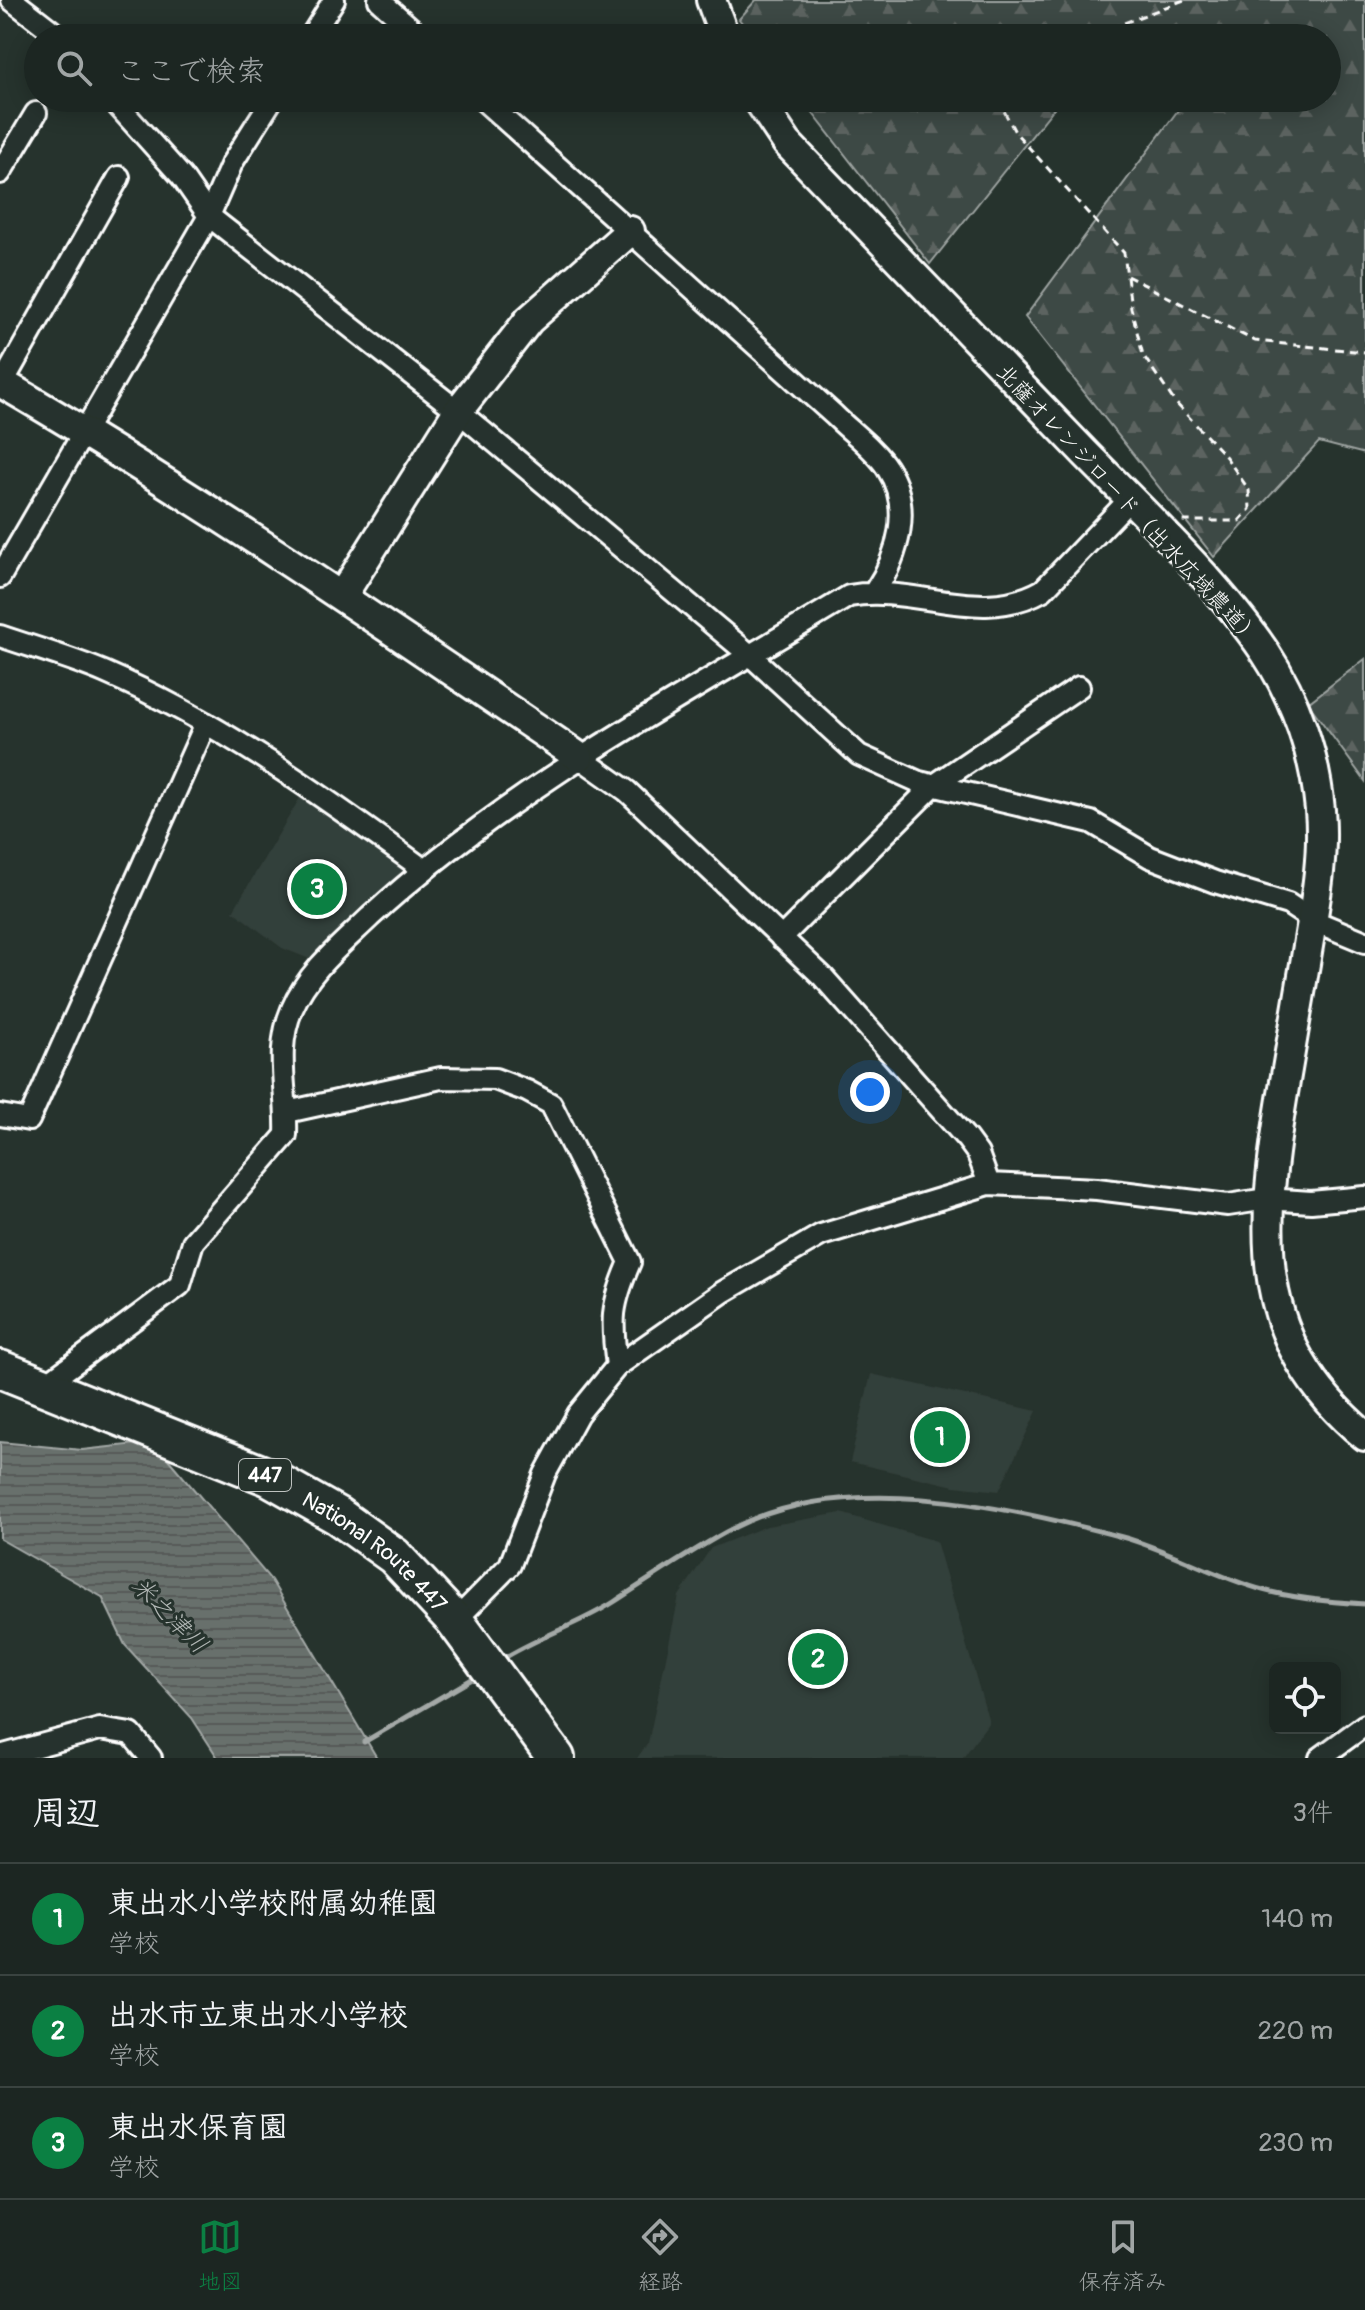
<!DOCTYPE html>
<html lang="ja">
<meta charset="utf-8">
<style>
:root{--surface:#1c2622;--page:#29322f;--text:#f1f3f6;--muted:#a0a5a5;--line:#3a4340;--accent:#0b8043}
body{margin:0;font-family:Pangolin,"Klee One",sans-serif;background:var(--page);color:var(--text)}
.controls{position:absolute;right:24px;bottom:24px;display:grid;overflow:hidden;border-radius:12px;box-shadow:0 4px 20px #0003}
.controls button{width:72px;height:72px;display:grid;place-items:center;padding:0;border:0;border-bottom:2px solid var(--line);background:var(--surface);color:var(--text);font:40px sans-serif}
.you{position:absolute;left:870px;top:1092px;width:28px;height:28px;margin:-20px;border:6px solid #fff;border-radius:50%;background:#1a73e8;box-shadow:0 0 0 12px #1a73e833}
.badge{display:grid;place-items:center;width:52px;height:52px;border-radius:50%;background:var(--accent);color:#fff;font-size:26px;font-weight:700}
.pin{position:absolute;translate:-50% -50%;border:4px solid #fff;box-shadow:0 2px 8px #0006}
.list{margin:0;padding:0;list-style:none}
h2{display:flex;justify-content:space-between;align-items:center;height:104px;margin:0;padding:0 32px;font-size:34px}
h2 small{font-size:26px;font-weight:400;color:var(--muted)}
.list li{display:grid;grid-template-columns:52px 1fr auto;gap:24px;align-items:center;box-sizing:border-box;height:112px;padding:0 32px;border-top:2px solid var(--line)}
.list b{display:block;font-size:30px;white-space:nowrap}
.list p{margin:0;font-size:26px;white-space:nowrap;color:var(--muted)}
.list em{font-size:26px;font-style:normal;color:var(--muted)}
.icon{flex:none;width:44px;height:44px;fill:none;stroke:currentColor;stroke-width:2;stroke-linecap:round;stroke-linejoin:round}
.map{position:relative;flex:none;width:1365px;height:1758px;overflow:hidden}
.search{position:absolute;background:var(--surface);box-shadow:0 4px 20px #0003;left:24px;right:24px;top:24px;height:88px;display:flex;align-items:center;gap:20px;box-sizing:border-box;padding:0 28px;border-radius:44px;color:var(--muted);font-size:30px}
.sheet{height:440px;background:var(--surface)}
nav{display:flex;justify-content:space-around;align-items:center;box-sizing:border-box;height:112px;border-top:2px solid var(--line);background:var(--surface);font-size:22px;color:var(--muted)}
nav a{display:grid;justify-items:center;gap:4px}
nav .on{color:var(--accent)}
.map>svg:first-child{display:block}
</style>
<div class="map">
<svg width="1365" height="1758" viewBox="0 0 1365 1758">
<defs>
<pattern id="forest-firs" width="22" height="20" patternUnits="userSpaceOnUse" patternTransform="scale(2)"><rect width="22" height="20" fill="#3e4944"/><path d="M5 1l3.5 6h-7zM16 11l3.5 6h-7z" fill="#5b6460"/></pattern>
<pattern id="water-rules" width="6" height="5" patternUnits="userSpaceOnUse" patternTransform="scale(2)"><rect width="6" height="5" fill="#67706c"/><path d="M0 2.5h6" fill="none" stroke="#575a59"/></pattern>
</defs>
<rect width="100%" height="100%" fill="#26332d"/>
<filter id="ink" filterUnits="userSpaceOnUse"><feTurbulence type="fractalNoise" baseFrequency=".0125" numOctaves="2"/><feDisplacementMap in="SourceGraphic" scale="16" xChannelSelector="R" yChannelSelector="G"/><feConvolveMatrix kernelMatrix="1 2 1 2 8 2 1 2 1" color-interpolation-filters="sRGB"/></filter>
<g filter="url(#ink)">
<path fill="#333f3a" d="M304,791L410,866L312,960L282,948L233,911Z
M871,1374L1037,1411L999,1491L954,1486L850,1462Z
M841,1513L936,1541L989,1722L963,1758H637L648,1743L679,1596L711,1548L767,1526Z"/>
<path fill="url(#forest-firs)" stroke="#9ea4a2" stroke-width="2" d="M756,0H1365V454L1319,442L1214,557L1025,317L1187,98H1327V38H754L739,19Z
M801,98H1062L930,264Z
M1365,659V781L1308,703Z"/>
<path fill="url(#water-rules)" stroke="#a4a9a7" stroke-width="2" d="M0,1442L82,1450L146,1443L157,1446L271,1580L377,1758H218L192,1718L125,1645L102,1597L0,1539Z"/>
<g fill="none" stroke-linecap="round" stroke-linejoin="round">
<path stroke="#a4a9a7" stroke-width="5" d="M501,1660C537,1637 578,1625 614,1602C651,1578 688,1553 726,1532C840,1468 1003,1506 1122,1537C1170,1550 1215,1577 1263,1590C1296,1599 1331,1602 1365,1604
M364,1742L479,1675"/>
<defs>
<path id="street" d="M12,0L61,38
M379,0L422,38
M310,38L334,0
M111,98L182,177L209,216L458,411L751,656L859,755L919,782L1091,822L1150,857L1215,882L1288,904L1312,920L1365,942
M481,98L834,415C851,432 875,449 887,468C913,507 898,556 875,591
M0,173L36,113
M2,384L119,177
M0,577L209,216L232,163L273,98
M0,636C35,648 71,658 104,672C218,721 323,796 423,869
M579,757L627,791L823,977L967,1139L978,1154L989,1184
M781,938L933,786L1079,687
M287,1112L441,1078L495,1079L527,1091L551,1104L630,1262C611,1306 611,1319 617,1366
M0,1115L29,1120L206,723
M45,1385L180,1285L193,1242L286,1135C288,1091 274,1051 292,1009C308,971 341,945 370,917C512,786 685,696 849,596C914,584 980,626 1043,590L1130,499
M455,1621L510,1565L545,1474L578,1414L617,1366L723,1292L821,1235L989,1184L1097,1189L1228,1205L1267,1199L1311,1202L1365,1197
M0,1756L100,1729L131,1734L151,1758
M1320,1758L1365,1725"/>
<path id="secondary" d="M711,0L725,38
M757,98L787,143C886,246 986,349 1085,453C1144,513 1218,583 1265,652C1296,699 1315,755 1320,810C1324,853 1316,898 1309,940C1300,993 1291,1046 1282,1099C1260,1233 1251,1341 1365,1436
M0,382C199,498 389,628 579,757
M342,596L458,411L529,320L630,231"/>
<g id="highway">
<path id="s1" d="M0,1369L269,1477L338,1516L394,1556L455,1621L556,1758"/>
</g>
</defs>
<use href="#street" stroke="#fff" stroke-width="26"/>
<use href="#secondary" stroke="#fff" stroke-width="34"/>
<use href="#highway" stroke="#fff" stroke-width="42"/>
<path stroke="#fff" stroke-width="3" stroke-dasharray="8 6" stroke-linecap="butt" d="M1085,38L1184,0
M1001,98V105L1015,132L1124,253L1131,308L1143,355L1174,401L1226,457L1249,490L1250,509L1239,521H1182
M1127,276L1255,341L1365,352"/>
<use href="#street" stroke="#26332d" stroke-width="20"/>
<use href="#secondary" stroke="#26332d" stroke-width="28"/>
<use href="#highway" stroke="#26332d" stroke-width="36"/>
</g>
</g>
<g text-anchor="middle" stroke-width="6" stroke-linejoin="round" paint-order="stroke">
<rect fill="#26332d" stroke="#bec2c0" stroke-width="2" x="239" y="1459" width="52" height="32" rx="6"/>
<g font-size="20" font-weight="bold" fill="#fff">
<text x="265" y="1482">447</text>
</g>
<g font-size="22" fill="#fff" stroke="#26332d">
<text transform="translate(1129 504) rotate(47)" y="8">北薩オレンジロード（出水広域農道）</text>
<text dy="8" stroke="none"><textPath href="#s1" startOffset="420">National Route 447</textPath></text>
</g>
<g font-size="24" font-style="italic" fill="#b3b8b6" stroke="#26332d">
<text transform="translate(170 1615) rotate(45)" y="8">米之津川</text>
</g>
</g>
</svg>
<div class="controls">
<button><svg class="icon" aria-label="locate" viewBox="0 0 24 24"><circle cx="12" cy="12" r="6"/><path d="M12 2v4M12 18v4M2 12h4M18 12h4"/></svg></button>
</div>
<div class="you"></div>
<div class="pin badge" style="left:940px;top:1437px">1</div>
<div class="pin badge" style="left:818px;top:1659px">2</div>
<div class="pin badge" style="left:317px;top:889px">3</div>
<div class="search"><svg class="icon" aria-label="search" viewBox="0 0 24 24"><circle cx="10" cy="10" r="6"/><path d="M15 15l6 6"/></svg>ここで検索</div>
</div>
<section class="sheet">
<h2>周辺<small>3件</small></h2>
<ul class="list">
<li><span class="badge">1</span><div><b>東出水小学校附属幼稚園</b><p>学校</p></div><em>140 m</em></li>
<li><span class="badge">2</span><div><b>出水市立東出水小学校</b><p>学校</p></div><em>220 m</em></li>
<li><span class="badge">3</span><div><b>東出水保育園</b><p>学校</p></div><em>230 m</em></li>
</ul>
</section>
<nav>
<a class="on"><svg class="icon" aria-label="map" viewBox="0 0 24 24"><path d="M3 6l6-2 6 2 6-2v14l-6 2-6-2-6 2zM9 4v14M15 6v14"/></svg>地図</a>
<a><svg class="icon" aria-label="directions" viewBox="0 0 24 24"><path d="M12 3l9 9-9 9-9-9zM9 14v-3h6M13 9l2 2-2 2"/></svg>経路</a>
<a><svg class="icon" aria-label="saved" viewBox="0 0 24 24"><path d="M7 4h10v16l-5-4-5 4z"/></svg>保存済み</a>
</nav>
